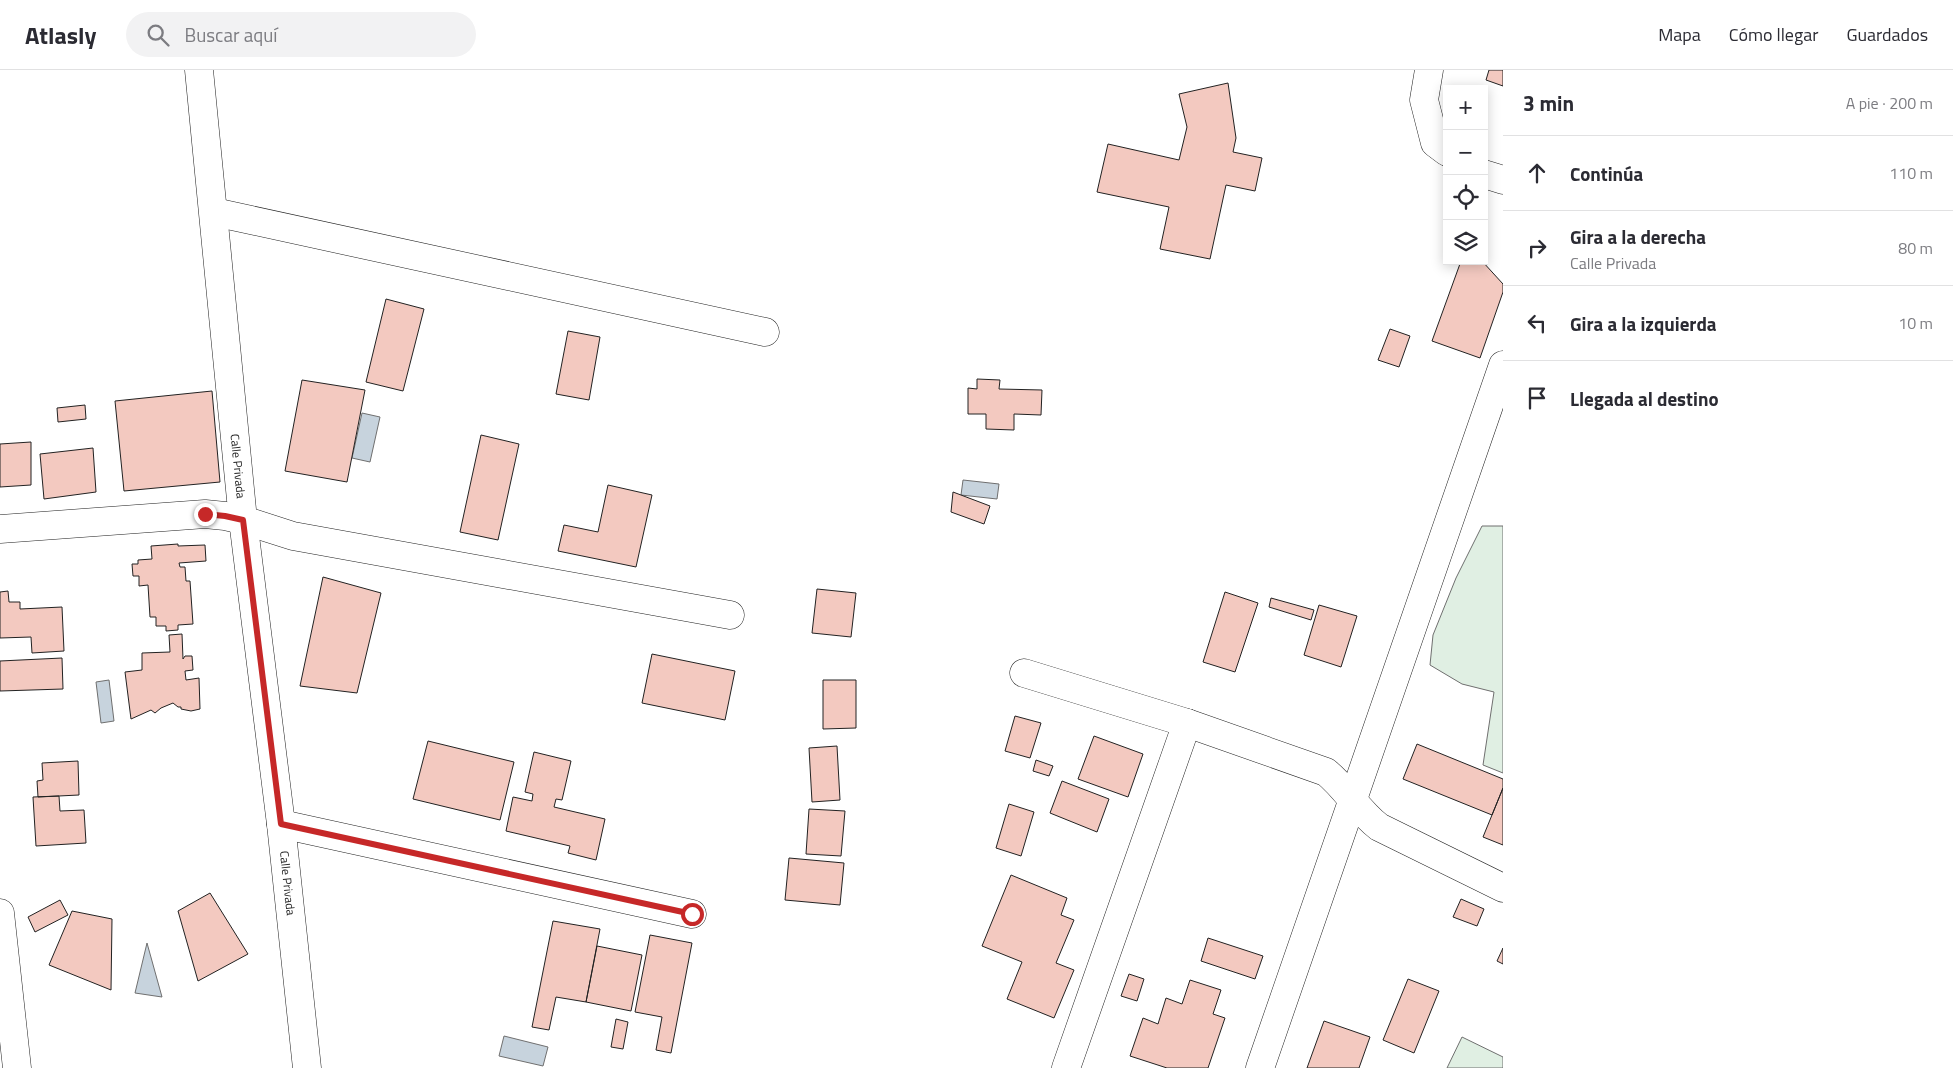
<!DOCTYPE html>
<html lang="es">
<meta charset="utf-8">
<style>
:root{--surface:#fff;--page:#f2f2f3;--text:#2b2b33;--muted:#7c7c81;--line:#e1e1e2}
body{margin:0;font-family:"Titillium Web",sans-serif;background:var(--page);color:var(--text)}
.controls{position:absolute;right:15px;top:15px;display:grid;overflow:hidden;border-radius:0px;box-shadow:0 2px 12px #0003}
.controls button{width:45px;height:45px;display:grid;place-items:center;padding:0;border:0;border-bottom:1px solid var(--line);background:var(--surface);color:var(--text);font:25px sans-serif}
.stop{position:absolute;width:15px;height:15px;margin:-11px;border:4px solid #c62828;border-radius:50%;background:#fff}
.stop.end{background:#c62828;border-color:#fff;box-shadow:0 1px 5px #0008}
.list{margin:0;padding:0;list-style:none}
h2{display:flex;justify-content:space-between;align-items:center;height:65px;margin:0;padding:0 20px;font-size:21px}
h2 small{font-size:16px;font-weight:400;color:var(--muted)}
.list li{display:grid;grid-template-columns:32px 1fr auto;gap:15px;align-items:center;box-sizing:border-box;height:75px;padding:0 20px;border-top:1px solid var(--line)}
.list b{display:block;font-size:19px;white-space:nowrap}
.list p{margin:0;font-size:16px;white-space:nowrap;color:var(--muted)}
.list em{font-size:16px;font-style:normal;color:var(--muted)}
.icon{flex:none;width:28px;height:28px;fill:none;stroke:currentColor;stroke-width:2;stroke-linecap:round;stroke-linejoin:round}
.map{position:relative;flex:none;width:1503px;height:998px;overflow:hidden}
header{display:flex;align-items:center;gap:30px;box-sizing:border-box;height:70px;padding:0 25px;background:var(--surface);border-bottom:1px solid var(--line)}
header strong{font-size:24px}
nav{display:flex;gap:28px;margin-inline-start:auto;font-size:18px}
.search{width:350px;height:45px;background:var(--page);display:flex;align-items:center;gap:12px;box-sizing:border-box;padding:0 18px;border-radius:28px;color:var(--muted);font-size:19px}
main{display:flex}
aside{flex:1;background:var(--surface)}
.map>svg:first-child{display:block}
</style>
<header>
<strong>Atlasly</strong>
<div class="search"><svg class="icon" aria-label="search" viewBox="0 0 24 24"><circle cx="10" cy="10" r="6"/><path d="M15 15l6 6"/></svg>Buscar aquí</div>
<nav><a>Mapa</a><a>Cómo llegar</a><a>Guardados</a></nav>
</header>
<main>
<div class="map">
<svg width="1503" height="998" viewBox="0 0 1503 998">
<rect width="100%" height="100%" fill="#fff"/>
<path fill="#e0efe3" stroke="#6f6f6f" d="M1482,456H1503V703L1483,695L1494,622L1462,614L1430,595L1433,565L1456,508Z
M1462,967L1503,987V998H1447Z"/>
<path fill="#c7d3dd" stroke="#6f6f6f" d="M362,343L380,347L370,392L352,388Z
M963,410L999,414L997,429L961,425Z
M109,610L114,651L101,653L96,612Z
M147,873L162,927L135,923Z
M504,966L548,977L543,996L499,986Z"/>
<path fill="#f3c9c0" stroke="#222" d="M1489,0H1503V16L1486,10Z
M1228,13L1236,68L1233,82L1262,88L1255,121L1226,115L1210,189L1160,179L1169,137L1097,122L1108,74L1179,90L1187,57L1179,24Z
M1461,191H1482L1503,214V222L1480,288L1432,271Z
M386,229L424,239L403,321L366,312Z
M1390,259L1410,266L1399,297L1378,290Z
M568,261L600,267L589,330L556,324Z
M977,309L1000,310L999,319L1042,320L1041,345L1014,344V360L986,359V344H968V318L977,319Z
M302,310L365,320L347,412L285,401Z
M212,321L220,412L124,421L115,331Z
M85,335L86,349L58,352L57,338Z
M481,365L519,374L498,470L460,462Z
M31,372V415L0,417V374Z
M93,378L96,422L44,429L40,384Z
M608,415L652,425L636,497L558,481L564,455L598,462Z
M953,422L990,436L984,454L951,442Z
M178,474V476L205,475L206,491L179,493L180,497H185L186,511H190L193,554L178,555V560L166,561V556H156V547H150L148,515L139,516V506H133L132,494H138V490L152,489L151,476Z
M323,507L381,523L357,623L300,616Z
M817,519L856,523L851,567L812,563Z
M8,521L9,532H20V539L62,537L64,581L32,583L31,567L0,568V522Z
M1225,522L1258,533L1235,602L1203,592Z
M1271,528L1314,540L1311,550L1269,537Z
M1319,535L1357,546L1341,597L1304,585Z
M182,564L183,589L185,586H192L193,600L185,601L186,610L199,608L200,639L191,641L181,639V637H178L173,633L161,638L155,643L151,640L131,649L125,602L142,600V583L170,582L169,565Z
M652,584L735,601L725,650L642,633Z
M62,588L63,619L0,621V591Z
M823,610H856V658L823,659Z
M1015,646L1041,653L1030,688L1005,681Z
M1094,666L1143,684L1128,727L1078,709Z
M428,671L514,692L500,750L413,729Z
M1417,674L1503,709V718L1492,745L1403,709Z
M837,676L840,730L812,732L809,678Z
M534,682L571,691L562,730L556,729L554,737L605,749L596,790L568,783L570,776L506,761L513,727L532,731L533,724L525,722Z
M1036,690L1053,696L1049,706L1033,701Z
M78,691L79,725L38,727L37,711L43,710L42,693Z
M1062,711L1109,729L1097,762L1050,743Z
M1503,718V775L1483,767Z
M59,726L60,741L84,740L86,773L36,776L33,727Z
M1009,734L1034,742L1021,786L996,778Z
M809,739L845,741L841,786L806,784Z
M789,788L844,793L840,835L785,830Z
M1011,805L1067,828L1061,845L1074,850L1056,893L1074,900L1054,948L1007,929L1022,892L982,876Z
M210,823L248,884L198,911L178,841Z
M1461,829L1484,839L1477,856L1453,847Z
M60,830L68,845L35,862L28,847Z
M72,841L112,849L111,920L49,895Z
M553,851L600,859L586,932L556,927L549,960L532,957Z
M650,865L692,873L671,983L656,980L662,947L635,942Z
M1208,868L1263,886L1255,909L1201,891Z
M597,876L642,885L631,941L586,932Z
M1503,878V894L1497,891Z
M1129,904L1144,909L1137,931L1121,926Z
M1408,909L1439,921L1414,983L1383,970Z
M1190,910L1221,920L1213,944L1225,948L1208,998H1167L1130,986L1143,948L1158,954L1166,928L1182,934Z
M616,949L628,952L623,979L611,977Z
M1324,951L1370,967L1359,998H1307Z"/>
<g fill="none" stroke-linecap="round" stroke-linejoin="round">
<defs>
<g id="minor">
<path id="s1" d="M199,0L243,450L281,754L307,998"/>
<path d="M1429,0L1424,30L1435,73L1447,82"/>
<path d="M1484,104L1503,110"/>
<path d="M214,142L765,262"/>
<path d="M0,459L205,444L225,446L243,450L293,466L730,545"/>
<path d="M1024,603L1187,653L1326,702C1346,718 1358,741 1379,757L1503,818"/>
<path d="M281,754L692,844"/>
<path d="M0,843L17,998"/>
<path d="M1066,998L1187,653"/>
<path d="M1260,998L1503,295"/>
</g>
</defs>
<use href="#minor" stroke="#222" stroke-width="29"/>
<use href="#minor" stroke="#fff" stroke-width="28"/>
</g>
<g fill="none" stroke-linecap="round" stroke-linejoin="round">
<path stroke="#c62828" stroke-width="6" d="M205,444L225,446L243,450L281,754L692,844"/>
</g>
<g text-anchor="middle" stroke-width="4" stroke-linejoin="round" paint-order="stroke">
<g font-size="12" fill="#222" stroke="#fff">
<text dy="4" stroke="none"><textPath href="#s1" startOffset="398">Calle Privada</textPath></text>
<text dy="4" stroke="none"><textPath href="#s1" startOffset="818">Calle Privada</textPath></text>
</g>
</g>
</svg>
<div class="controls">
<button>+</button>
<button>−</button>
<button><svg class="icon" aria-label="locate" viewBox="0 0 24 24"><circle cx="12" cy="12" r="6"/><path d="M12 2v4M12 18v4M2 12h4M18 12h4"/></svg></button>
<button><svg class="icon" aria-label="layers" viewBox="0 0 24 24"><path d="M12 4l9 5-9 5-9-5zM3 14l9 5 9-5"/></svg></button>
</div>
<div class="stop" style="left:692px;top:844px"></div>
<div class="stop end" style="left:205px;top:444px"></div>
</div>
<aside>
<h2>3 min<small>A pie · 200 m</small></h2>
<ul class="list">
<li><svg class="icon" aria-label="ahead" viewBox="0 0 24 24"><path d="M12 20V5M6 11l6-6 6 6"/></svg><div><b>Continúa</b></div><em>110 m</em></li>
<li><svg class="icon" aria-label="right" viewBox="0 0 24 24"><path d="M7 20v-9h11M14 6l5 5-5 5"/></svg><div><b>Gira a la derecha</b><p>Calle Privada</p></div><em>80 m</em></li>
<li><svg class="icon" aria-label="left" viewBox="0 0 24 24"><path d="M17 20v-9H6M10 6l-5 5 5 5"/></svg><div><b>Gira a la izquierda</b></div><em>10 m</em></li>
<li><svg class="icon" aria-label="arrive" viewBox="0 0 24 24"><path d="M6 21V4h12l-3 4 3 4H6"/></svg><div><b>Llegada al destino</b></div></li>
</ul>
</aside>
</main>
